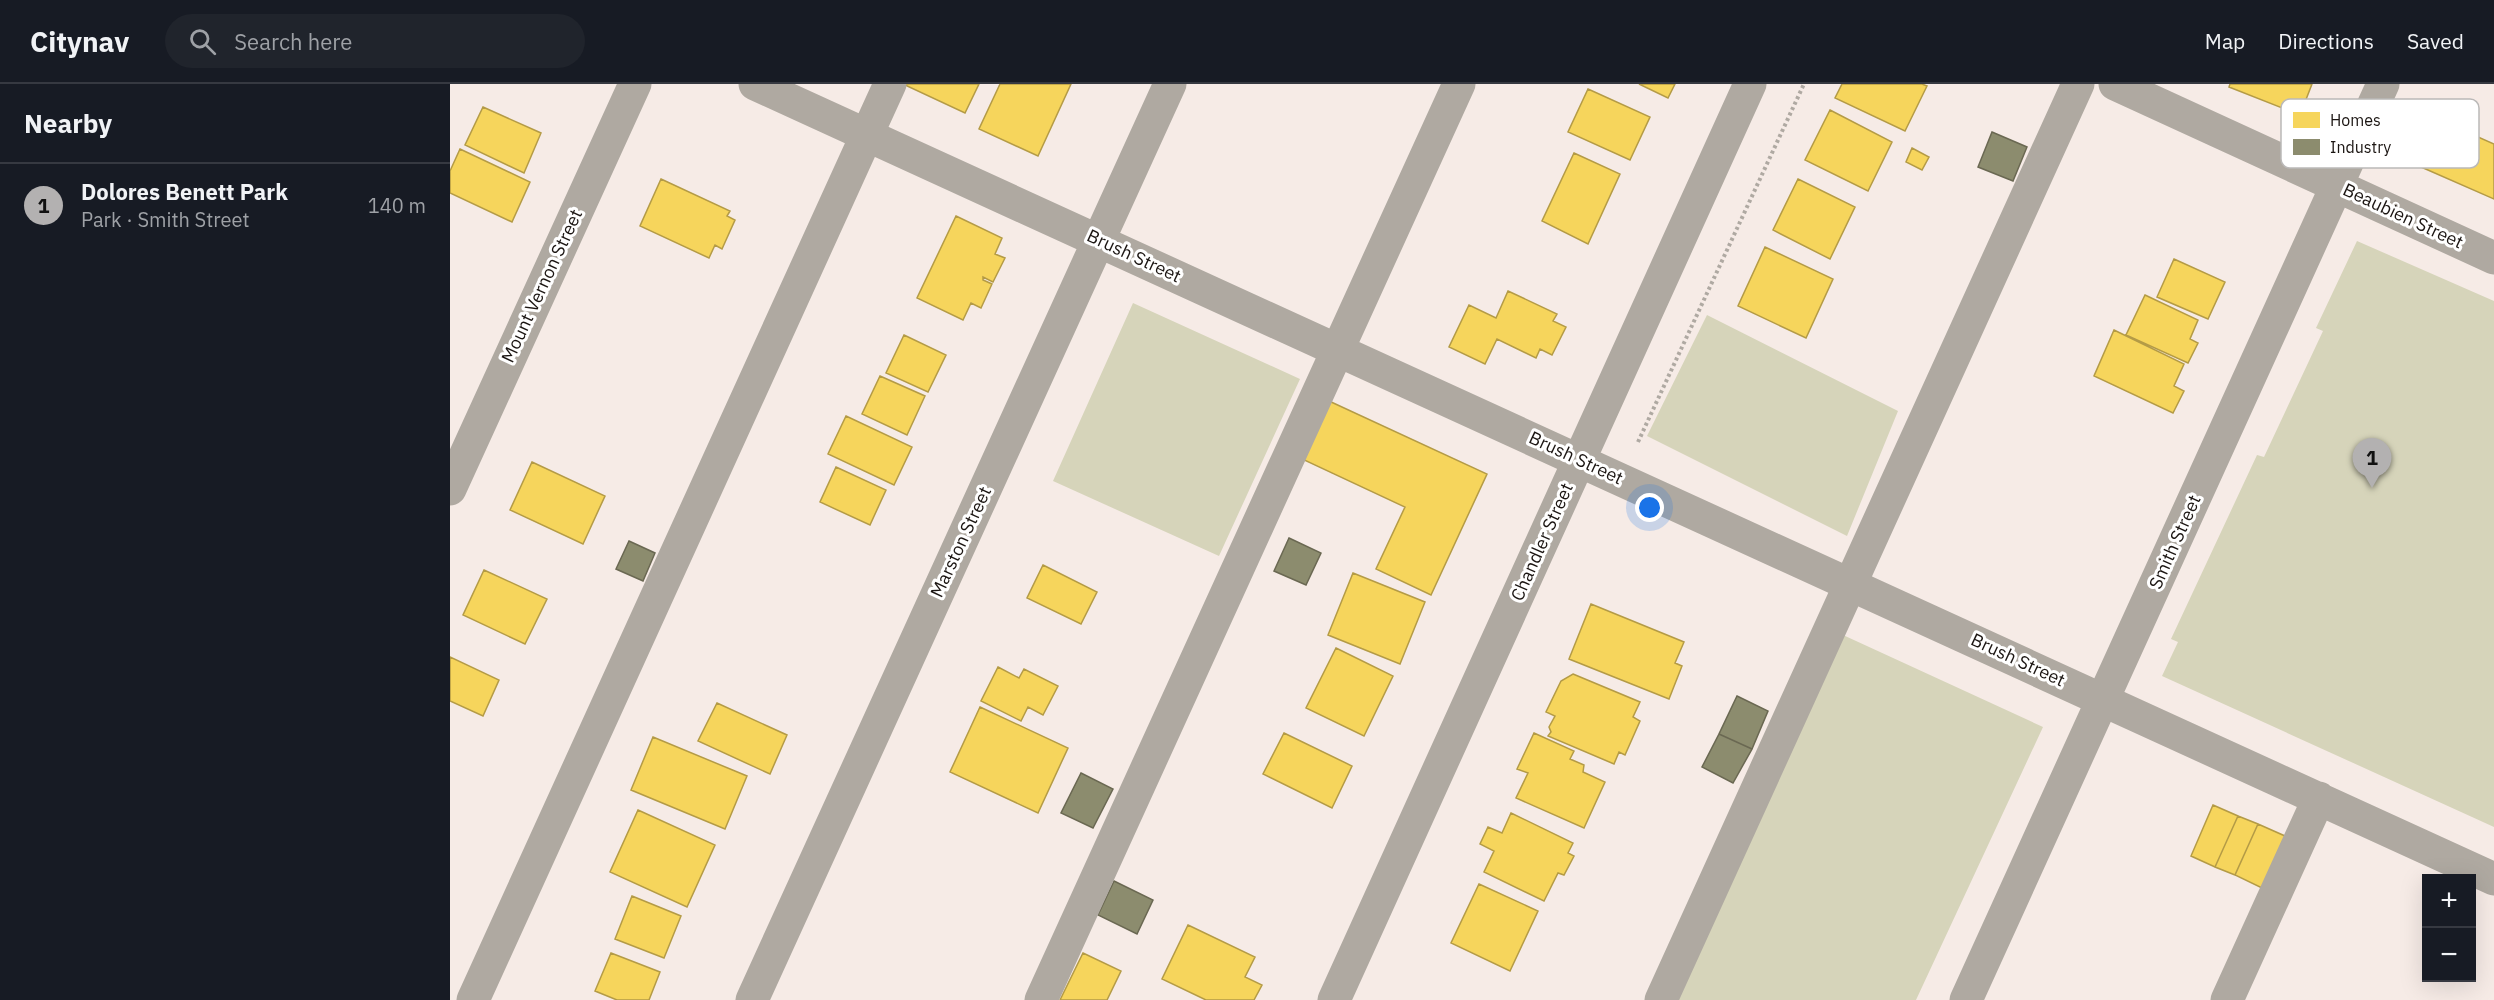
<!DOCTYPE html>
<meta charset="utf-8">
<style>
:root{--surface:#171b24;--page:#20242c;--text:#f1f3f6;--muted:#9ea1a6;--line:#363941;--accent:#b3b1b1}
body{margin:0;font-family:"IBM Plex Sans",sans-serif;background:var(--page);color:var(--text)}
.controls{position:absolute;right:18px;bottom:18px;display:grid;overflow:hidden;border-radius:0px;box-shadow:0 6px 24px #0002}
.controls button{width:54px;height:54px;display:grid;place-items:center;padding:0;border:0;border-bottom:2px solid var(--line);background:var(--surface);color:var(--text);font:30px sans-serif}
.you{position:absolute;left:1200px;top:424px;width:21px;height:21px;margin:-15px;border:4px solid #fff;border-radius:50%;background:#1a73e8;box-shadow:0 0 0 9px #1a73e833}
.badge{display:grid;place-items:center;width:39px;height:39px;border-radius:50%;background:var(--accent);color:#111;font-size:20px;font-weight:700}
.pin{position:absolute;translate:-50% -50px;filter:drop-shadow(0 2px 3px #0008)}
.pin::after{content:'';position:absolute;top:32px;width:21px;height:18px;background:inherit;clip-path:polygon(0 0,100% 0,50% 100%)}
.list{margin:0;padding:0;list-style:none}
h2{display:flex;justify-content:space-between;align-items:center;height:78px;margin:0;padding:0 24px;font-size:26px}
h2 small{font-size:20px;font-weight:400;color:var(--muted)}
.list li{display:grid;grid-template-columns:39px 1fr auto;gap:18px;align-items:center;box-sizing:border-box;height:84px;padding:0 24px;border-top:2px solid var(--line)}
.list b{display:block;font-size:22px;white-space:nowrap}
.list p{margin:0;font-size:20px;white-space:nowrap;color:var(--muted)}
.list em{font-size:20px;font-style:normal;color:var(--muted)}
.icon{flex:none;width:33px;height:33px;fill:none;stroke:currentColor;stroke-width:2;stroke-linecap:round;stroke-linejoin:round}
.map{position:relative;flex:none;width:2044px;height:916px;overflow:hidden}
header{display:flex;align-items:center;gap:36px;box-sizing:border-box;height:84px;padding:0 30px;background:var(--surface);border-bottom:2px solid var(--line)}
header strong{font-size:28px}
nav{display:flex;gap:33px;margin-inline-start:auto;font-size:21px}
.search{width:420px;height:54px;background:var(--page);display:flex;align-items:center;gap:15px;box-sizing:border-box;padding:0 21px;border-radius:33px;color:var(--muted);font-size:22px}
main{display:flex}
aside{flex:1;background:var(--surface)}
.map>svg:first-child{display:block}
</style>
<header>
<strong>Citynav</strong>
<div class="search"><svg class="icon" aria-label="search" viewBox="0 0 24 24"><circle cx="10" cy="10" r="6"/><path d="M15 15l6 6"/></svg>Search here</div>
<nav><a>Map</a><a>Directions</a><a>Saved</a></nav>
</header>
<main>
<aside>
<h2>Nearby<small></small></h2>
<ul class="list">
<li><span class="badge">1</span><div><b>Dolores Benett Park</b><p>Park · Smith Street</p></div><em>140 m</em></li>
</ul>
</aside>
<div class="map">
<svg width="2044" height="916" viewBox="0 0 2044 916">
<rect width="100%" height="100%" fill="#f6ebe6"/>
<path fill="#d6d4ba" d="M1907,157L2044,217V743L1712,592L1728,558L1721,555L1807,371L1814,373L1873,247L1866,244Z
M683,219L850,295L769,472L603,397Z
M1257,231L1448,327L1397,452L1197,352Z
M1393,551L1593,643L1466,916H1224Z"/>
<path fill="#f6d55c" stroke="#b49b46" stroke-width="1.5" d="M453,0H529L515,29Z
M550,0H621L588,72L529,45Z
M1189,0H1225L1218,14Z
M1392,0H1472L1477,2L1455,47L1385,14Z
M1780,0H1862L1850,31L1779,3Z
M1138,5L1200,33L1180,76L1118,48Z
M33,23L91,49L74,89L15,61Z
M1380,26L1442,58L1418,107L1355,76Z
M1983,33L2044,60V115L1962,79Z
M1462,64L1479,73L1472,86L1456,78Z
M10,65L80,98L62,138L0,109V87Z
M1124,69L1170,90L1138,160L1092,137Z
M211,95L280,127L277,132L285,136L272,165L265,161L259,174L190,142Z
M1348,95L1405,123L1380,175L1323,146Z
M506,132L552,154L545,170L555,174L543,198L533,193V196L542,200L531,224L521,219L513,236L467,214Z
M1315,163L1383,195L1356,254L1288,222Z
M1724,175L1775,198L1758,235L1707,213Z
M1058,207L1107,230L1103,237L1116,243L1102,271L1090,265L1086,274L1047,255L1035,280L999,263L1019,221L1046,234Z
M1695,211L1748,236L1740,255L1748,259L1738,279L1676,251Z
M1664,246L1734,280L1724,302L1734,307L1723,329L1644,292Z
M454,251L496,271L478,308L436,289Z
M430,292L475,312L457,351L412,330Z
M879,317L1037,390L981,511L926,485L955,423L852,375Z
M396,332L462,363L444,401L378,370Z
M82,378L155,412L133,460L60,426Z
M386,383L436,406L420,441L370,418Z
M593,481L647,508L631,540L577,514Z
M34,486L97,515L75,560L13,531Z
M903,489L975,518L950,580L878,551Z
M1141,520L1234,558L1225,579L1232,582L1219,615L1119,575Z
M886,564L943,592L914,652L856,624Z
M0,573L49,596L33,632L0,617Z
M548,583L569,594L574,585L608,602L593,631L578,623L571,637L531,617Z
M1123,590L1190,618L1183,633L1190,637L1175,671L1169,668L1164,680L1098,652L1101,648L1099,643L1105,632L1096,628L1111,597Z
M267,619L337,651L320,690L248,657Z
M530,623L618,664L588,729L500,688Z
M834,649L902,682L882,724L813,690Z
M1084,649L1124,667L1120,675L1134,681L1133,688L1155,698L1134,744L1066,714L1078,689L1067,685Z
M203,653L297,692L275,745L181,706Z
M1763,721L1788,732L1765,783L1741,772Z
M188,726L265,761L237,823L160,788Z
M1061,729L1123,759L1118,769L1124,772L1114,791L1108,789L1094,817L1034,788L1044,767L1030,760L1038,743L1052,749Z
M1788,732L1808,740L1785,791L1765,783Z
M1808,740L1835,752L1812,804L1785,791Z
M1029,800L1088,827L1060,887L1001,859Z
M182,812L231,832L214,874L165,855Z
M738,841L805,873L795,893L812,901L804,916H756L712,895Z
M161,869L210,888L199,916H167L145,907Z
M633,869L671,887L657,916H610Z"/>
<path fill="#8c8c6e" stroke="#6a6852" stroke-width="1.5" d="M1542,48L1577,63L1563,97L1528,83Z
M839,454L871,469L856,501L824,487Z
M179,457L205,469L193,497L166,485Z
M1287,612L1318,627L1302,665L1269,650Z
M1269,650L1302,665L1283,699L1252,683Z
M631,689L663,705L643,744L611,729Z
M664,797L703,816L687,850L648,831Z"/>
<g fill="none" stroke-linecap="round" stroke-linejoin="round">
<path stroke="#afa9a2" stroke-width="4" stroke-dasharray="3 3" stroke-linecap="butt" d="M1188,358L1354,0"/>
<path stroke="#afa9a1" stroke-width="33" d="M305,0L2044,795
M1665,0L2044,174
M0,405L185,0
M23,916L440,0
M302,916L720,0
M591,916L1009,0
M884,916L1300,0
M1211,916L1628,0
M1516,916L1933,0
M1777,916L1869,714"/>
</g>
<g text-anchor="middle" stroke-width="6" stroke-linejoin="round" paint-order="stroke">
<g font-size="18" fill="#1b1512" stroke="#fff">
<text transform="translate(1953 132) rotate(25)" y="6">Beaubien Street</text>
<text transform="translate(684 172) rotate(25)" y="6">Brush Street</text>
<text transform="translate(92 202) rotate(-65)" y="6">Mount Vernon Street</text>
<text transform="translate(1126 374) rotate(25)" y="6">Brush Street</text>
<text transform="translate(511 458) rotate(-65)" y="6">Marston Street</text>
<text transform="translate(1092 458) rotate(-66)" y="6">Chandler Street</text>
<text transform="translate(1725 458) rotate(-66)" y="6">Smith Street</text>
<text transform="translate(1568 576) rotate(25)" y="6">Brush Street</text>
</g>
</g>
<rect x="1831" y="15" width="198" height="69" rx="9" fill="#fff" stroke="#bbb9b8" stroke-width="1.5"/>
<rect x="1843" y="28" width="27" height="16" fill="#f6d55c"/>
<rect x="1843" y="55" width="27" height="16" fill="#8c8c6e"/>
<g font-size="16" fill="#1b1512">
<text x="1880" y="42">Homes</text>
<text x="1880" y="69">Industry</text>
</g>
</svg>
<div class="controls">
<button>+</button>
<button>−</button>
</div>
<div class="you"></div>
<div class="pin badge" style="left:1922px;top:404px">1</div>
</div>
</main>
